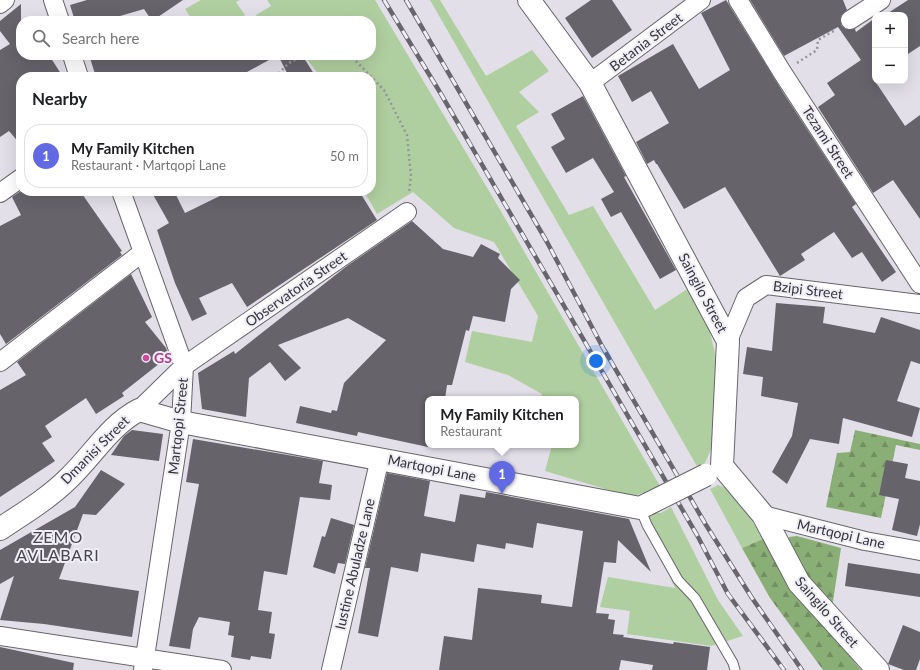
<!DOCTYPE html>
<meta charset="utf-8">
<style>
:root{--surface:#fff;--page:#f6f6f6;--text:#202124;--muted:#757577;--line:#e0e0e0;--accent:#626ae3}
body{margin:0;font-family:Lato,sans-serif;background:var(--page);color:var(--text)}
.controls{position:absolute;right:12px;top:12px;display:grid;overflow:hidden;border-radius:8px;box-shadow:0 4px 16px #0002}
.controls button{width:36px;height:36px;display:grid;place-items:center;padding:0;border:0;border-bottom:1px solid var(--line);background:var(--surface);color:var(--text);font:20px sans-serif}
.you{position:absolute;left:596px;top:361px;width:14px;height:14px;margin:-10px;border:3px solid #fff;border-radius:50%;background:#1a73e8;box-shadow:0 0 0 6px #1a73e833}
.badge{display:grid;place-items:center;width:26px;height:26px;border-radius:50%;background:var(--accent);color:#fff;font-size:13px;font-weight:700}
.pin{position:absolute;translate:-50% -33px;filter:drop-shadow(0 1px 2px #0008)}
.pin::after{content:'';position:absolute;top:21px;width:14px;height:12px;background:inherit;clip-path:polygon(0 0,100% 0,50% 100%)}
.popup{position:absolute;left:425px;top:396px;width:154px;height:52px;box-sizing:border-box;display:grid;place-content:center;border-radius:8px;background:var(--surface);filter:drop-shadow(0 1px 3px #0005);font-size:13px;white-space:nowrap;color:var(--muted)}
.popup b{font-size:15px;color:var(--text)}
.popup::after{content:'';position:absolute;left:50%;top:100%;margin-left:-8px;border:8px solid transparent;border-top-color:var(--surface)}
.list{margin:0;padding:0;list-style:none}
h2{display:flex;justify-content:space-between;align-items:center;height:52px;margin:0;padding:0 16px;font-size:17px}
h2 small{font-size:13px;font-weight:400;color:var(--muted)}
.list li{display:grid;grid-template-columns:26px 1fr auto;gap:12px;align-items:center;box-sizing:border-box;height:64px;margin:0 8px 8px;padding:0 8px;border:1px solid var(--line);border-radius:16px}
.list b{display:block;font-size:15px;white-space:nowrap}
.list p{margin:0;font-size:13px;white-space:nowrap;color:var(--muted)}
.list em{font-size:13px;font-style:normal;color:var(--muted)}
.icon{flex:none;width:22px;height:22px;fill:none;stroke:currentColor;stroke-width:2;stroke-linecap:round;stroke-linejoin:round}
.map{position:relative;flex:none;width:920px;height:670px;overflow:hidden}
.search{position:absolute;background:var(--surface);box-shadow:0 4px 16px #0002;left:16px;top:16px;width:360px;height:44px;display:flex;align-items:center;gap:10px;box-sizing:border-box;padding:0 14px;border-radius:16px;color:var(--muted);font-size:15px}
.panel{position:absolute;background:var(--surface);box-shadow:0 4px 16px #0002;left:16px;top:72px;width:360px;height:124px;border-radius:16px}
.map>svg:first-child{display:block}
</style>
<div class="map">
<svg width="920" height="670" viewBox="0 0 920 670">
<defs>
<pattern id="forest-firs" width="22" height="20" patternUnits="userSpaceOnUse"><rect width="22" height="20" fill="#8aaf76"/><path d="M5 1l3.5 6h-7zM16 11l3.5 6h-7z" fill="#728f62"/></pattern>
</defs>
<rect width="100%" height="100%" fill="#e2dfe9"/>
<path fill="#b0cfa0" d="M201,0H240L236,2L245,15L234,21H193L185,9Z
M267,0H375L492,196L660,486L632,497L545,471L552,445H576V399H540L542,394L508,375L465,362L472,331L532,342L538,316L494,242L454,228L413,192L377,214L364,191H371V77H315L319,75L304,55H371V21H260L256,15L271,6Z
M430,0H440L486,76L532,50L549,71L519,92L539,112L516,126L569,215L593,206L655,310L692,286L710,332L717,362L714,442L705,463L698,468Z
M718,485L735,492L763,539L742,548L710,489Z
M671,507L718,600L743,636L711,646L627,634L630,611L600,607L608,577L675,588L642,512L661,513Z"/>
<path fill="url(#forest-firs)" d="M855,430L920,444V450L896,445L881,518L826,507L837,453L850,452Z
M797,536L841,548L832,608L802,572L787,541L789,537Z
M763,539L796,592L861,670H823L770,598L742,548Z"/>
<path fill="#66636b" d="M87,0H183L152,21L144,9L103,21H75L70,5Z
M591,0H612L632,30L592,58L565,18Z
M726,0L784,94L856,204L852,207L896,272L882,282L862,252L852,258L834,232L801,254L805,260L780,276L725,187L684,209L657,164H656L654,160L647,164L636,142L669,123L651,91L632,102L618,76L673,44L699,89L730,70L701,13Z
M750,0H843L847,10L841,16V25L846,29H855L856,32L875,18V81L905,126L920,115V219L893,180L873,193L818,107L835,95L827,83L861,60L838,27L784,56Z
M908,0H920V46L905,56V15H885Z
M21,4V55H49L63,77H21V145L9,131L0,137V50L10,44L0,31V21Z
M89,55H278L238,77H96Z
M278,55H302L316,77H289Z
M583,96L626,176L624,177L676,270L660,279L621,212L611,217L601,199L614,192L593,158L566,173L551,147L565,139L551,114Z
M21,191H80L122,251L120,252L122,255L6,344L0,334V226L21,215L12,197Z
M151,191H174L185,213L230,191H359L377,220L247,307L232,283L199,298L207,314L192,321L175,283L157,230L169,223Z
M412,221L443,249L473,257L481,244L500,254L498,258L520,280L511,289L505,322L473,316L469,331L466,330L452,385H447L445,399H428V447L358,432L357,436L296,423L300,406L331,413L332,410L337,411L344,383L386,340L348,318L278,345L301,368L285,381L270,362L249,378L246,417L202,409L198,373L234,351L235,354L347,266Z
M131,274L152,317L145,322L166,348L169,356L122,393L124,396L96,414L86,398L45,426L52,437L42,443L55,461L0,497V390L26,375L17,362Z
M776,303L825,307L823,323L875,333L881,317L920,330V364L911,361L897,401L920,408L912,437L843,418L839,444L810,439L787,484L772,472L792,436L798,403L761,396L763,377L743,374L747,347L772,351Z
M132,430L163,434L159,461L111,455L124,436Z
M193,439L323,461L319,483L332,485L330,500L300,497L287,575L264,571L258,610L272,612L269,633L275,634L271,659L251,656L250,660L231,657L234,636L228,635L230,622L199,617L193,629L190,649L169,646L199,484L186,482Z
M886,460L908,464L905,478L920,481V524L917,536L892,530L899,499L879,495Z
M101,470L125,484L96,515L83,514L59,579L139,591L132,637L44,624L0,620L14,576L0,584V550L75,507Z
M387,473L430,481L424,516L455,522L460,494L485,498L486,492L629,519L651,572L618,540L616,563L604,562L596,613L609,614L608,619L615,620L613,634L624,635L623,637L673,644L674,642L710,647L707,670H652L653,665L621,660L619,670H439L444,636L472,640L478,588L542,595L541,603L572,607L583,531L537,523L533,548L506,543L505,549L477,544L474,562L421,553L418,572L391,567L378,637L358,633L370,568H365Z
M331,518L354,525L345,564L338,563L335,574L313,567L322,536L325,537Z
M848,563L920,574V597L845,586Z
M903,625L920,632V659L916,670H904L888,664Z
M0,647L74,663L73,670H0Z"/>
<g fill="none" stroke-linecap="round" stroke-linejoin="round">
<defs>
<path id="lane" d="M640,508L647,525L678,580L695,598L733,663L735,670"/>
<path id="street" d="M53,0L60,21
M738,0L782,72L920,284
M0,4L5,0
M850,20L881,0
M72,55L79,77
M590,83L701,0
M121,191L184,366L181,422L143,670
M0,193L21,178
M728,341L746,298L766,285L920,304
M0,362L143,252
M139,410L184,366L407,212
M763,515L865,541L920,551
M0,636L222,670
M331,670L380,458"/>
<path id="secondary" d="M529,0L590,83L728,341L722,466L763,515L799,583L878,670
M0,529C24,513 49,498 69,478C93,455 110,425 139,410L181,422L640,508L648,504"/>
</defs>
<use href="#lane" stroke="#68656d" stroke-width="11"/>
<use href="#street" stroke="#68656d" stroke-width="20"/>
<use href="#secondary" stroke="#68656d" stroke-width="24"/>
<path stroke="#96949c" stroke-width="2.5" stroke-dasharray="2 3" stroke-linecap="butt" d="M348,55L354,59L384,90L407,135L411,176L409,193
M797,63L817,50L818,40L835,30
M275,77L289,63L304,55"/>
<use href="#lane" stroke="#fff" stroke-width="9"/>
<use href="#street" stroke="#fff" stroke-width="18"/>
<use href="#secondary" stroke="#fff" stroke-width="22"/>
<defs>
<path id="rail" d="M384,0L441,94L697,535L728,594L784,670
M406,0L547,242L602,346L706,525L752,598L802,670"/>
</defs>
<use href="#rail" stroke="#68666c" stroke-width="4.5"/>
<use href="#rail" stroke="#efedf6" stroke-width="3" stroke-dasharray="9" stroke-linecap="butt"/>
<defs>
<path id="secondary-bridge" d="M648,504L706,475"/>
</defs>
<use href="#secondary-bridge" stroke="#68656d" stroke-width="24" stroke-linecap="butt"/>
<use href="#secondary-bridge" stroke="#fff" stroke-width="22"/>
</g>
<circle fill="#d1479c" stroke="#efedf6" stroke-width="1.5" cx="146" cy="358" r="4"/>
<g text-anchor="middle" stroke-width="4" stroke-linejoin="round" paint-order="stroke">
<g font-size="14" fill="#353438" stroke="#efedf6">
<text transform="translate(646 42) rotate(-37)" y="5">Betania Street</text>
<text transform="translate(828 142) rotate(57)" y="5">Tezami Street</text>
<text transform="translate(296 289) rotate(-35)" y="5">Observatoria Street</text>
<text transform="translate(808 290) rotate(7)" y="5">Bzipi Street</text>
<text transform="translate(703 293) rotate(62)" y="5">Saingilo Street</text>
<text transform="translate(178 426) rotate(-84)" y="5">Martqopi Street</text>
<text transform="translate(95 450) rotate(-45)" y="5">Dmanisi Street</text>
<text transform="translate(432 468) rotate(11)" y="5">Martqopi Lane</text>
<text transform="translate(841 534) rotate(13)" y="5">Martqopi Lane</text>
<text transform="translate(355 564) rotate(-77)" y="5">Iustine Abuladze Lane</text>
<text transform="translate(827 612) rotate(49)" y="5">Saingilo Street</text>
</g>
<g font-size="14" font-weight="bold" fill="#b23c85" stroke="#efedf6" text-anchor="start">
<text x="154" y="363">GS</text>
</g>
<g font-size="16" letter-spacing="1" fill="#48454d" stroke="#efedf6">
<text x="58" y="543">ZEMO<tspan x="58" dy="18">AVLABARI</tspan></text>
</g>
</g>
</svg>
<div class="controls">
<button>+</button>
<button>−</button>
</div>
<div class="you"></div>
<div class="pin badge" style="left:502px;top:494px">1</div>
<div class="popup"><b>My Family Kitchen</b>Restaurant</div>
<div class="search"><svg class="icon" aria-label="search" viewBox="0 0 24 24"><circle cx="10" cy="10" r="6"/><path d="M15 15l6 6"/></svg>Search here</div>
<section class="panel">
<h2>Nearby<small></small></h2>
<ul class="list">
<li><span class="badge">1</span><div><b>My Family Kitchen</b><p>Restaurant · Martqopi Lane</p></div><em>50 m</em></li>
</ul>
</section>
</div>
